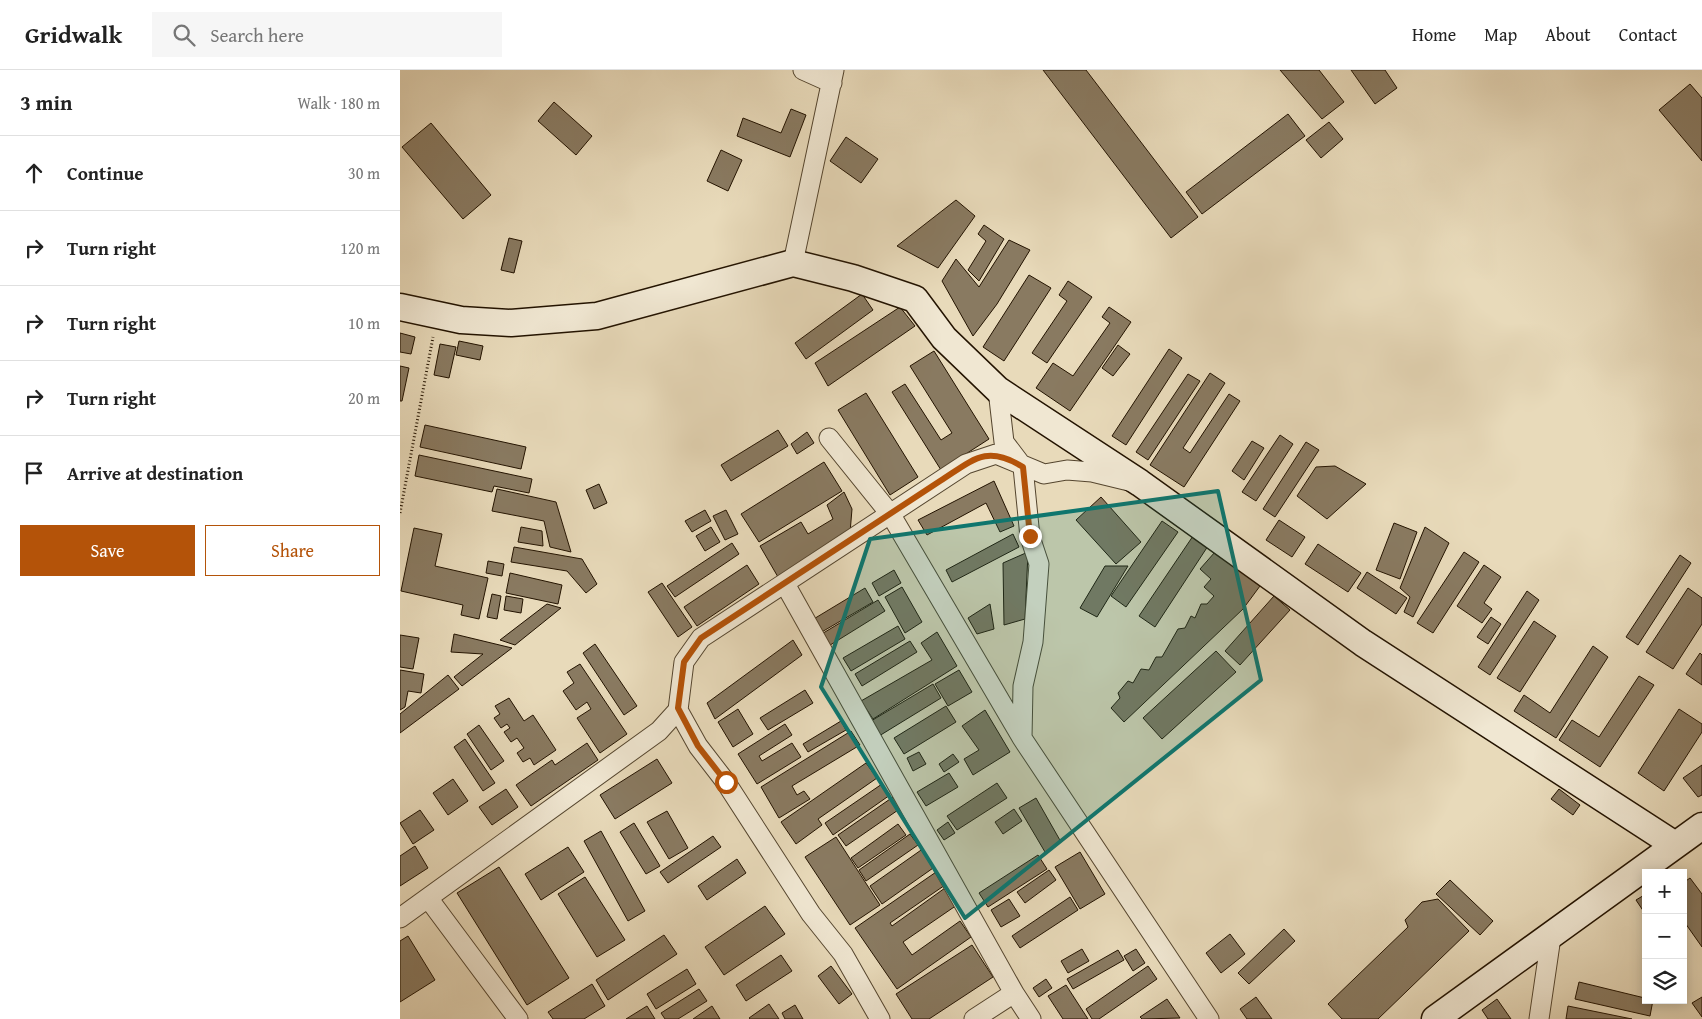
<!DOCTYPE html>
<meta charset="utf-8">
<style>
:root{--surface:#fff;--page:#f6f6f6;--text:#222;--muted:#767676;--line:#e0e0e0;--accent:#b45309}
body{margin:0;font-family:"Gentium Book Plus",serif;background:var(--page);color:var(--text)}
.controls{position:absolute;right:15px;bottom:15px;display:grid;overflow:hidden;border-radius:0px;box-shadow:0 2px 12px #0003}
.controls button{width:45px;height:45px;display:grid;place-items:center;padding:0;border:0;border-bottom:1px solid var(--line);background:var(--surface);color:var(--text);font:25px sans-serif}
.stop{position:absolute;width:15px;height:15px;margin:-11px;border:4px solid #b45309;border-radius:50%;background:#fff}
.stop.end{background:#b45309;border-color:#fff;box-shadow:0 1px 5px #0008}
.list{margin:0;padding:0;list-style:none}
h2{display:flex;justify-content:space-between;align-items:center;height:65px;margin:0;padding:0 20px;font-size:21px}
h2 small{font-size:16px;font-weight:400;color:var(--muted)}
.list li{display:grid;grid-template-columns:32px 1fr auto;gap:15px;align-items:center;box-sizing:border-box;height:75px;padding:0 20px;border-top:1px solid var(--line)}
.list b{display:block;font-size:19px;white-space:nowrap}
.list em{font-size:16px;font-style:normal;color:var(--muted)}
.actions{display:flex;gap:10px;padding:15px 20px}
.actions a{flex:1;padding:11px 0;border:1px solid var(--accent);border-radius:0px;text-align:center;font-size:18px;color:var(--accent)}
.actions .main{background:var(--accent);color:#fff}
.icon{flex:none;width:28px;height:28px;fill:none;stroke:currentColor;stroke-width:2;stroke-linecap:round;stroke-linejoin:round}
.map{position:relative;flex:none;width:1302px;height:949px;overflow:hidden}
header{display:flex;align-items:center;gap:30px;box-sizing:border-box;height:70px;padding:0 25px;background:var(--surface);border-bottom:1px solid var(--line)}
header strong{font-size:24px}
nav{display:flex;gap:28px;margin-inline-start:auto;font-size:18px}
.search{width:350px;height:45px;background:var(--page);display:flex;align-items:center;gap:12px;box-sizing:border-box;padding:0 18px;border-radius:0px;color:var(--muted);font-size:19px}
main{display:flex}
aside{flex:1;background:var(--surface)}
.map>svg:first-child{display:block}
</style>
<header>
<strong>Gridwalk</strong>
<div class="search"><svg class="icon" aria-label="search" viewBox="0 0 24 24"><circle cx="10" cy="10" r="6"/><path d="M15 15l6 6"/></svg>Search here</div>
<nav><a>Home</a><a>Map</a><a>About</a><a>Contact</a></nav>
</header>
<main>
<aside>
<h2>3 min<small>Walk · 180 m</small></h2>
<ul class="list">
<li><svg class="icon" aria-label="ahead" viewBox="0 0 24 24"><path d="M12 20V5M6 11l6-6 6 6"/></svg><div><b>Continue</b></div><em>30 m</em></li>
<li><svg class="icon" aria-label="right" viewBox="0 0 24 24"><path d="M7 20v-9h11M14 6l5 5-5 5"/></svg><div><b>Turn right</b></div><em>120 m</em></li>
<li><svg class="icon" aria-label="right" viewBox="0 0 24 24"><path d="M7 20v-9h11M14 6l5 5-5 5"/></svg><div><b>Turn right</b></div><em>10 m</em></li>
<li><svg class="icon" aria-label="right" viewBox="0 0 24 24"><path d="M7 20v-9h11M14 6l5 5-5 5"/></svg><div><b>Turn right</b></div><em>20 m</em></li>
<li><svg class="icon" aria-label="arrive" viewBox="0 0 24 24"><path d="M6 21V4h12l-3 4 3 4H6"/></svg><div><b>Arrive at destination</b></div></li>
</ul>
<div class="actions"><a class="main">Save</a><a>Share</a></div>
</aside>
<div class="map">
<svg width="1302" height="949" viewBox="0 0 1302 949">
<rect width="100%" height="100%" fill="#e8daba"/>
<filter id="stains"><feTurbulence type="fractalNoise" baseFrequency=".004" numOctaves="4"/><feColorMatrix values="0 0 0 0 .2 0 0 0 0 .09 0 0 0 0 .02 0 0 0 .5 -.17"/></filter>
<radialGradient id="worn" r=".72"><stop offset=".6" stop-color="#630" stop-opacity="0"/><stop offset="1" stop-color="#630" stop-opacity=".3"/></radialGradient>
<path fill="#897a61" stroke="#231300" d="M643,0H686L798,147L771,168Z
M880,0H919L944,32L922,49Z
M951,0H985L997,18L975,34Z
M1290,14L1302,28V91L1259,40Z
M154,32L192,66L176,85L138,51Z
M391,39L406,45L390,87L337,66L343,48L381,63Z
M888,44L905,66L802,144L786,122Z
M929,52L943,69L921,88L906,70Z
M31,53L91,125L63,149L2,77Z
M446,67L478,89L461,113L430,91Z
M321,80L342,90L328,121L307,111Z
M556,130L575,146L538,198L497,176Z
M584,155L604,169L579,211L568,200L586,171L578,164Z
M109,168L122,171L114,203L101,200Z
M609,170L630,180L597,234L573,266L542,211L556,189L579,217Z
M629,205L651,218L604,291L583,277Z
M668,211L692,227L647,293L632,283L667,231L659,225Z
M462,224L473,240L406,289L395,273Z
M500,237L515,256L428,316L415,293Z
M709,237L731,252L670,341L636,318L653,293L673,306L710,253L702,247Z
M0,263L15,267L11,284L0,282Z
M59,271L83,276L80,290L56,285Z
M40,274L56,277L49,308L34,305Z
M718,275L730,284L713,306L702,298Z
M769,279L782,288L726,375L712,366Z
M534,281L589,369L541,400L492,322L505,314L541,370L552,363L510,296Z
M0,296L9,298L2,331H0Z
M810,303L825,313L783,378L790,383L829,324L840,331L784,417L750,395Z
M788,304L800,311L748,390L736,382Z
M466,323L518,407L490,425L438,340Z
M25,355L126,377L121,399L20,377Z
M378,360L388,376L331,411L321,395Z
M407,362L414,373L397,384L391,374Z
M880,365L893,374L856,431L842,422Z
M852,371L864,378L844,410L832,401Z
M906,372L919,380L875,447L863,439Z
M19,385L132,409L129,423L94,416L92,422L15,406Z
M424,392L442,421L359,472L341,444Z
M935,396L966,414L927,449L897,426L916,397Z
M594,411L614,456L600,462L586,433L527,465L518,450Z
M199,414L207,433L194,439L186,420Z
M97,419L156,432L171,482L150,477L144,451L92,441Z
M444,422L452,439L450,463L378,507L360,476L401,452L408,464L433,449L427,435Z
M701,427L741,472L716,494L676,450Z
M305,440L311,451L292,462L285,451Z
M326,440L338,464L325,470L313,446Z
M879,450L905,467L892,487L866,470Z
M762,451L778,462L726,537L711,526Z
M994,453L1017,462L1000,509L976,500Z
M121,457L142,461L143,476L118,472Z
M311,457L320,472L305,481L296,466Z
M1025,457L1049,473L1013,547L1004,542L1010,527L1000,518Z
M14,458L42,464L35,496L88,508L79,549L61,545L63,535L1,521Z
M613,464L619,477L552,512L546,500Z
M793,466L808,476L755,557L739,546Z
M332,473L339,484L275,527L267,516Z
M918,474L961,503L948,522L905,494Z
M114,477L182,489L197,514L186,523L167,501L111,492Z
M628,482L625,549L604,555L603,493Z
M815,482L860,516L843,539L724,652L711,638L720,628L718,623L728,611L733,613L741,599L749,600L756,587H762L778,559L785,558L791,546L795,548L801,534H807L814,526L804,517L811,509L800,499Z
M1064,482L1079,492L1033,563L1017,553Z
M1280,485L1291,493L1238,575L1226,567Z
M88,491L104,494L102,506L86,503Z
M347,495L359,514L297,556L284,537Z
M1084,495L1101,507L1084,533L1092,539L1082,553L1057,536Z
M705,496H728L697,547L680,538Z
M494,500L501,513L479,526L472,513Z
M967,502L1007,528L996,544L957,518Z
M110,503L162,515L158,534L106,523Z
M262,513L292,557L278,567L248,522Z
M502,517L522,552L505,563L485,527Z
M465,518L473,532L420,563L412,550Z
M1288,518L1302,528V554L1273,599L1246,582Z
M1127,521L1139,530L1090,605L1078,597Z
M92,524L101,526L97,549L87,547Z
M106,526L123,529L121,543L104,540Z
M874,526L890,540L840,595L825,581Z
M478,530L485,541L427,577L420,565Z
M147,534L161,538L115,575L100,570Z
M590,534L594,559L577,564L568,548Z
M1091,547L1101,554L1088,574L1077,567Z
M1134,551L1156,566L1120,622L1097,608Z
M498,556L505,569L451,601L443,588Z
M537,562L557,596L473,649L461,631L532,590L521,573Z
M54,564L112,578L62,616L54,607L83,584L51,582Z
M0,565L19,568L13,599L0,597Z
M393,570L402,585L315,649L307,633Z
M510,571L517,582L462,616L455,604Z
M195,574L237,636L224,645L183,583Z
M1193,576L1208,587L1156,668L1114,641L1124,625L1150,643Z
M816,581L836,602L762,669L743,648Z
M1300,583L1302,585V615L1286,604Z
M180,594L227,664L200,683L177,648L191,639L187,632L176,640L163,621L174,613L167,602Z
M0,600L24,604L21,623L8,621L5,637L0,640Z
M559,600L572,622L548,636L535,614Z
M48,605L59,619L0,663V644Z
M1239,606L1254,615L1200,697L1159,670L1172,650L1199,667Z
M533,614L541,628L479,666L471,651Z
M405,620L413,633L368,660L360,648Z
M109,628L124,651L133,645L156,680L134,695L130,688L123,692L117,683L124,678L117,668L111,672L104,662L110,658L107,654L101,658L94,648L100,644L95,636Z
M546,636L556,652L504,684L494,668Z
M338,639L353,664L333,677L318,652Z
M1279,639L1302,654V662L1264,721L1238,703Z
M585,640L610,682L573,705L564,689L579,680L562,656Z
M441,651L446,660L408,682L403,674Z
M385,654L392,665L359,686L362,691L392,673L401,687L357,714L338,684Z
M79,655L104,691L91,700L67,664Z
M451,661L460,675L392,716L397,725L404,721L410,729L379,748L361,717Z
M65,669L95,713L83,721L54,677Z
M187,673L198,690L131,736L116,715L152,690L155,695Z
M519,682L526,694L513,701L507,688Z
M553,684L559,692L544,702L539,694Z
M257,689L272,713L215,749L200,725Z
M466,693L477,708L418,749L422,755L396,774L381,752Z
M1302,695V725L1298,727L1283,708Z
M549,703L558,717L526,736L517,722Z
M53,709L68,731L48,745L33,723Z
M597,713L607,728L557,760L547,746Z
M482,714L490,725L433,765L425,753Z
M106,719L118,737L92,755L79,737Z
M1159,719L1180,735L1173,745L1151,729Z
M493,727L501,738L446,776L438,765Z
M636,728L661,772L645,782L619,738Z
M614,739L622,751L603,764L595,752Z
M20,740L34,760L13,774L0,753Z
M267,741L288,778L269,789L247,752Z
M548,752L555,763L544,770L537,760Z
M234,753L260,796L246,804L220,762Z
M498,754L506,765L458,798L451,788Z
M201,761L245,841L228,851L184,771Z
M510,764L518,775L466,811L459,800Z
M313,766L321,777L268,813L260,802Z
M436,767L480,835L450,855L405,787Z
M15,776L28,798L0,816V786Z
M168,777L184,802L141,830L125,804Z
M524,778L536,796L482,834L470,816Z
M680,782L705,824L680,839L655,797Z
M638,785L647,799L588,837L579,823Z
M337,789L346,803L307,830L298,816Z
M99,797L169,908L127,935L57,823Z
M539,800L548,813L490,853L492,856L545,818L557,835L503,872L512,885L560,851L571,867L497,919L455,858Z
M649,800L656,810L625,833L617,822Z
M185,807L225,870L197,887L158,824Z
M1290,808L1302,824V877L1283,850V813Z
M1050,810L1093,851L1080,865L1036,824Z
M1246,824V845L1236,830Z
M670,827L678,840L620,878L612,866Z
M609,829L620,846L601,857L591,840Z
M1038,829L1069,861L978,949H942L928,934L1008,857L1005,850L1022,832Z
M365,836L385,864L324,905L305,877Z
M884,859L895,871L849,914L838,903Z
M830,864L845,884L821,903L806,883Z
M264,865L277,884L208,930L196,910Z
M8,866L35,910L0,932V871Z
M572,875L593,907L529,949H512L496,924Z
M682,879L689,891L668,903L661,891Z
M736,879L745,893L733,901L724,886Z
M718,880L724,890L673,919L667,909Z
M381,885L392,901L346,931L336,915Z
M431,896L452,924L439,934L418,906Z
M748,896L757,909L699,949H692L686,939Z
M287,899L296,914L256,939L247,924Z
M646,909L652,918L639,927L633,918Z
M1179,912L1253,930L1250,946L1175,929Z
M192,914L205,936L184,949H153L148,942Z
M666,915L688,949H663L648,926Z
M299,919L307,931L278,949H265L261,943Z
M856,927L872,949H847L840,939Z
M1302,927V947L1292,933Z
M767,929L780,948L742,949L740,947Z
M1097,929L1111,949H1088L1082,940Z
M369,934L379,949H350L349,948Z
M395,935L403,949H385L382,943Z
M247,936L255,949H226Z
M312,936L320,949H293Z
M1168,936L1232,949H1166Z"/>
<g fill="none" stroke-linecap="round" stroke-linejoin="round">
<defs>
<path id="street" d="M403,0L432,13
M393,193L434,0
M598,320L604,372L623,397L630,467L639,494L633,572L623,616L622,668
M429,368L491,445L622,668L809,949
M385,514L614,923
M278,640L298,676L325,711L411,844L443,884L480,949
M28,828L118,949
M0,848L259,661L278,640L284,592L301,568L566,394L596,384L644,404L667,400L692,402L729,411
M574,949L614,923L631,949
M1139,949L1151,867"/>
<path id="secondary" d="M0,237L61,250L111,253L197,246L393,193L453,208L515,229L544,268L598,320L740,413L963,573L1275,775
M1035,949L1302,756"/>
</defs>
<use href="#street" stroke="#54452e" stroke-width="21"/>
<use href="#secondary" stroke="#231300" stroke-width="29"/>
<path stroke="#231300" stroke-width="3" stroke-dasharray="1 2.5" stroke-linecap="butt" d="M0,443L33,267"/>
<use href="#street" stroke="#f0e7d2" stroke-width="19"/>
<use href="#secondary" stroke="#f0e7d2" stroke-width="26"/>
</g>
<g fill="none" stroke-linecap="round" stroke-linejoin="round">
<path stroke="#b45309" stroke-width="6" d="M326,712L298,676L278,638L284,592L301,568L540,411C573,390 586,374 623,397L630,466"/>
</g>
<path fill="#0f766e" fill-opacity="0.2" stroke="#0f766e" stroke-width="4" stroke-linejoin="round" d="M818,421L861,610L565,848L421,617L470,469Z"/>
<rect width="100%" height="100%" filter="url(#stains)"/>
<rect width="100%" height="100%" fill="url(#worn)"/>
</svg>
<div class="controls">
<button>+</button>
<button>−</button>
<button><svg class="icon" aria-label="layers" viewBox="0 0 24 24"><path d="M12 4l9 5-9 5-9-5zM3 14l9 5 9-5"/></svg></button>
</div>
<div class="stop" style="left:326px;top:712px"></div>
<div class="stop end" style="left:630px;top:466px"></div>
</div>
</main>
